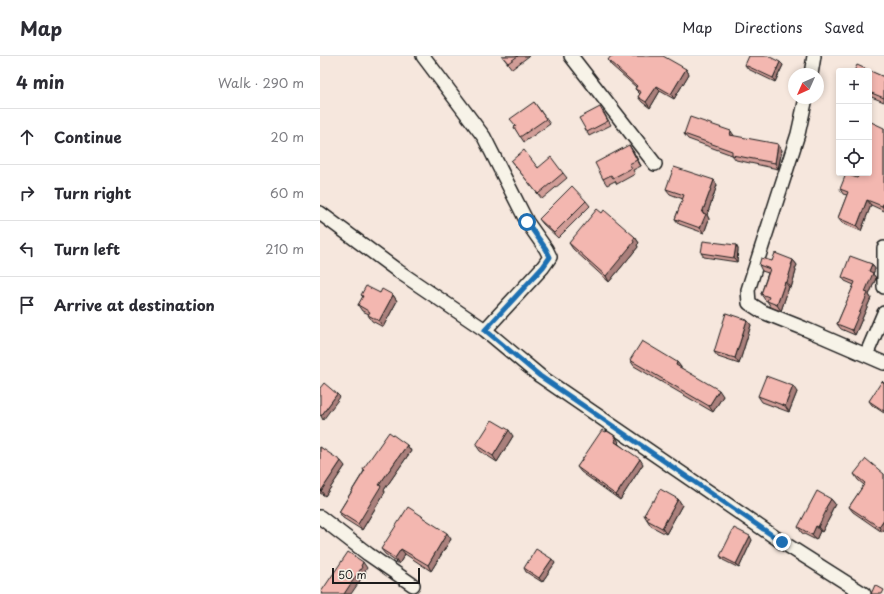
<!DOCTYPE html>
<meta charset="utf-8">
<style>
:root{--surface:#fff;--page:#f2f2f3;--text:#2b2b33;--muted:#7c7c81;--line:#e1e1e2}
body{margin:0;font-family:"Playpen Sans",sans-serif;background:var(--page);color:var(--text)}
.controls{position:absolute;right:12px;top:12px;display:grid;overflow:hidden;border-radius:4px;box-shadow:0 2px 6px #0003}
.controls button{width:36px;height:36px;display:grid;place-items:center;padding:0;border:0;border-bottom:1px solid var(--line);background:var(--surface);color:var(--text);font:20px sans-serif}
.compass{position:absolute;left:468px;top:12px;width:36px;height:36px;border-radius:50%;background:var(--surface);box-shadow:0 2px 6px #0003;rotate:225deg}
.scale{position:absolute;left:12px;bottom:10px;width:88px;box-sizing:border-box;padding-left:4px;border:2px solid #1c1c1c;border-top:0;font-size:11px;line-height:14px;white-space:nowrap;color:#1c1c1c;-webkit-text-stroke:3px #f7f3e8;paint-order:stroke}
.stop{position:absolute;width:12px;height:12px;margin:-9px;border:3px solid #1f6fb2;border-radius:50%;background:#fff}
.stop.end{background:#1f6fb2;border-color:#fff;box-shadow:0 1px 4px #0008}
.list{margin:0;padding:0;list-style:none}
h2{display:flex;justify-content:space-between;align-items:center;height:52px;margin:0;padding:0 16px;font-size:17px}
h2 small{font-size:13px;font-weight:400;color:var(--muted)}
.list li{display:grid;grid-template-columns:26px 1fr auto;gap:12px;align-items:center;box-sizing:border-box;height:56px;padding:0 16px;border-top:1px solid var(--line)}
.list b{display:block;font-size:15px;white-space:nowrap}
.list em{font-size:13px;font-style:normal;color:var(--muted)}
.icon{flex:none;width:22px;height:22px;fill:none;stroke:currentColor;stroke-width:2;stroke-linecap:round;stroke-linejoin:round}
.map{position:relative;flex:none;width:564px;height:538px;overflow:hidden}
header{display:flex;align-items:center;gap:24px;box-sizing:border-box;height:56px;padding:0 20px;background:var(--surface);border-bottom:1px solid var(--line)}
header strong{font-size:19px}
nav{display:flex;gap:22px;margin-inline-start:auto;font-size:14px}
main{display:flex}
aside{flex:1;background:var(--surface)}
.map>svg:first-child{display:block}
</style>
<header>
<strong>Map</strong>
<nav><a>Map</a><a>Directions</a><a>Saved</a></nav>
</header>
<main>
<aside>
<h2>4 min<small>Walk · 290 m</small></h2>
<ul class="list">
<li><svg class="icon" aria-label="ahead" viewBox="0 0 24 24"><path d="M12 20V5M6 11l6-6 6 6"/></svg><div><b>Continue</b></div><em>20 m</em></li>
<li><svg class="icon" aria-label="right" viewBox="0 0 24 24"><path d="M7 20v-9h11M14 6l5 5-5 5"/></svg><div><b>Turn right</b></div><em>60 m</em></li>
<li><svg class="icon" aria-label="left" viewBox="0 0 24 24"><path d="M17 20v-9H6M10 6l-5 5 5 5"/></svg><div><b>Turn left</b></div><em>210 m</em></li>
<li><svg class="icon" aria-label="arrive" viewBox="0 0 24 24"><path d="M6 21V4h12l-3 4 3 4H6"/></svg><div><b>Arrive at destination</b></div></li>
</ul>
</aside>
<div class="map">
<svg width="564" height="538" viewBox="0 0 564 538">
<rect width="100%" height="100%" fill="#f6e7dd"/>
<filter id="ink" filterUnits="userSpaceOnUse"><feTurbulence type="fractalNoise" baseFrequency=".025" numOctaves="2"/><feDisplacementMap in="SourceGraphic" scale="8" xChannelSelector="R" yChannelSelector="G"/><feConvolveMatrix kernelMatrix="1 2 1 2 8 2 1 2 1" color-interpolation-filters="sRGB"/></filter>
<g filter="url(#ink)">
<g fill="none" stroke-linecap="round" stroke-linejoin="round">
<defs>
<path id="street" d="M103,0L164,81L207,166L226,193L230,201L223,211L165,274
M251,0L335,108
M491,18L494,0
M486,42L478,78L428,234L429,247L443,256L483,272L564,307
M0,157L78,215L165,274L220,320L462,486L544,538
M564,192V231
M546,299L564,257
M0,461L48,498L93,529"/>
</defs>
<use href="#street" stroke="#1c1c1c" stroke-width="16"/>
<use href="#street" stroke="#f7f3e8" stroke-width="13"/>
</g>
<path fill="#d19d97" stroke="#1c1c1c" d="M182,0H209L192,13Z
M288,4L366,13L369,18L354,43L340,35L330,52L322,46L318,41L320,38L315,33L316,31L291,9Z
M425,9H463L455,26L428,13Z
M549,15L564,21V46L549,40Z
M214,46L230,68L204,86L194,71L196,70Z
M283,55L291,69L269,80L267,76Z
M564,72V155L551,149L541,175L522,167L518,162L527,139L523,138L520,133L537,122Z
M364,78L462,94L458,113L416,104L412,99L368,83Z
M313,95L321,110L313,114L315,118L297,128L295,125L287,129L283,123Z
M191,105L243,117L247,122L222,143Z
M394,124L397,129L387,159L389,163L384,177L359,168L355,163L363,143L350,138L346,133Z
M266,145L270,150L238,182L223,168L219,163Z
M282,157L315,181L319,187L317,189L318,191L289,226L253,193L249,187Z
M416,189L418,193L417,206L384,201L381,197Z
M473,204L477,209L475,213L476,215L471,232L469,231L461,255L451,251L447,245L445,244L441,238L448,217L442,215L439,209L452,205Z
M552,208L555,213L553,218L556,222L549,239L551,242L535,279L521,273L517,268L534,229L525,225L522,221Z
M60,237L73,239L77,245L63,271L52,265L48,259L49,258L42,255L38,249L43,241L41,239Z
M427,264L431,269L419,308L398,301L394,296Z
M310,304L357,306L361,312L403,340L393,356L314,310Z
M564,327V357L552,349L549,345Z
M477,336L469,356L442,346L438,340Z
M286,376L299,386L298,387L300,389L323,408L300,444L261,416L257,411Z
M193,380L177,406L160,395L156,389Z
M87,389L91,395L64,434L65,436L42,474L23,462L19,456L44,415L43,413Z
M0,391L25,410L5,440L0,437Z
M534,418H564V474L562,476L533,456L529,451L544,429L538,424Z
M358,443L362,449L346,478L331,470L324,459L334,445Z
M511,443L515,448L510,458L511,459L502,476L500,475L496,484L482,477L478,471Z
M102,460L104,463L131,483L111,515L85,498L79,508L65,498L61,493Z
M432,484L419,512L403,504L400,500Z
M235,507L222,526L206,516L204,512Z"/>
<path fill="#aa807b" stroke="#1c1c1c" d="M460,6L463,9L455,26L453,22Z
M366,13L369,18L354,43L351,38Z
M337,30L340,35L330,52L326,46Z
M411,75L415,81L410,79Z
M458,88L462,94L458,113L455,107Z
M309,89L313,95L321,110L317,104Z
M394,124L397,129L387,159L389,163L384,177L380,172L382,157Z
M547,144L551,149L541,175L537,170Z
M564,146V153L562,150Z
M315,181L319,187L317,189L318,191L289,226L286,220Z
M416,189L418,193L417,206L414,202Z
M473,204L477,209L475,213L476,215L471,232L467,226Z
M552,208L555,213L553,218L556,222L549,239L551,242L535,279L532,274L545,236L549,215Z
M465,226L469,231L461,255L457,249Z
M73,239L77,245L63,271L59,265Z
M427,264L431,269L419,308L415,302Z
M357,306L361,311L360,314L356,309Z
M473,330L477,336L469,356L465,350Z
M399,334L403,340L393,356L389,350Z
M17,338L20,341L3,364L1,360Z
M189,374L193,380L177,406L173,400Z
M295,380L299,386L298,387L300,389L295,386L294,382Z
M87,389L91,395L64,434L65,436L42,474L38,468L59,429Z
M320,403L323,408L300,444L296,439Z
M21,405L25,410L5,440L1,435Z
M358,443L362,449L346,478L342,472Z
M511,443L515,448L510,458L511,459L502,476L498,471L505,453Z
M564,463V474L562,476L559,471Z
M496,470L500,475L496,484L492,479Z
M127,477L131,483L111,515L108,509Z
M430,480L432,484L419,512L416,508Z
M81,493L85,498L79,508L75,502Z
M232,503L235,507L222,526L219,522Z
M43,506L47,512L45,515L46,516L31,538H24Z"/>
<path fill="#f3b7b0" stroke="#1c1c1c" d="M182,0H198L188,7Z
M291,0H343L366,13L351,38L337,30L326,46L318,41L321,36L315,33L317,30L288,4Z
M429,0H448L460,6L453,22L425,9Z
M537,9L564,21V42L549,36V15H534Z
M214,46L226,63L200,81L194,71L196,70L190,63Z
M280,51L288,65L267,76L259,62Z
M370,61L411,75L410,79L458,88L455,107L412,99V95L364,78Z
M549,65L564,72V146L562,150L547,144L537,170L518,162L528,136L520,133L526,118L537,122L540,117H549Z
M309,89L317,104L309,108L312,112L293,122L291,119L283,123L275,107Z
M204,94L218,112L231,101L243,117L218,138L191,105Z
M354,111L394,124L382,157L386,158L380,172L355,163L364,139L346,133Z
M252,130L266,145L234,177L219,163Z
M277,153L282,157L284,154L315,181L313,184L314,186L286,220L249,187Z
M383,185L416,189L414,202L381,197Z
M455,197L473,204L471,209H472L467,226H465L457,249L447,245L449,241L441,238L450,213L439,209L441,202L452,205Z
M530,200L552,208L549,215L553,217L545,236L548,237L532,274L517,268L535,226L522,221Z
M46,230L60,237L62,233L73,239L59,265L48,259L50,256L38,249L43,240L41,239Z
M406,257L427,264L415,302L394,296Z
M322,285L357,306L356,309L399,334L389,350L310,304Z
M446,320L473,330L465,350L438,340Z
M562,325L564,327V355L549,345Z
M4,327L17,338L1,360L0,359V332Z
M172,364L189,374L173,400L156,389Z
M282,374L286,376L287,375L295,380L294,382L296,384L295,386L320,403L296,439L257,411Z
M69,376L87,389L59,429L61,430L38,468L19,456L45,414L43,413Z
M0,391L21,405L1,435L0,434Z
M546,403L564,418V463L559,471L529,451L545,427L534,418Z
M340,433L358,443L342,472L327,464L329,461L324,459L332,445H334Z
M497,435L511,443L505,453H507L498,471L496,470L492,479L478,471Z
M88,451L102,460V461L127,477L108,509L81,493L75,502L61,493Z
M414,472L430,480L416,508L400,500Z
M216,493L232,503L219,522L204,512Z
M28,496L43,506L41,510L42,511L24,538H2L3,537L1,536Z
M555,529L564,534L562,538H551Z"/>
</g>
<g fill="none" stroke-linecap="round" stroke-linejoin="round" filter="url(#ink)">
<path stroke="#1f6fb2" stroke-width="5" d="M207,166L226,193L230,201L223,211L165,274L220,320L462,486"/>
</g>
</svg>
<div class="controls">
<button>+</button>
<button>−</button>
<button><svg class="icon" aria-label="locate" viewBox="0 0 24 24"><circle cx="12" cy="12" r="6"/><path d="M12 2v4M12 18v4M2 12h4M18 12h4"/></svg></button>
</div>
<svg class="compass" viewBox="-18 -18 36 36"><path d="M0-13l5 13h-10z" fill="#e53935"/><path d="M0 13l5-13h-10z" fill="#7c7c81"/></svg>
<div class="scale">50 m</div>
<div class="stop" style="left:207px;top:166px"></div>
<div class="stop end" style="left:462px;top:486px"></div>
</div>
</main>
